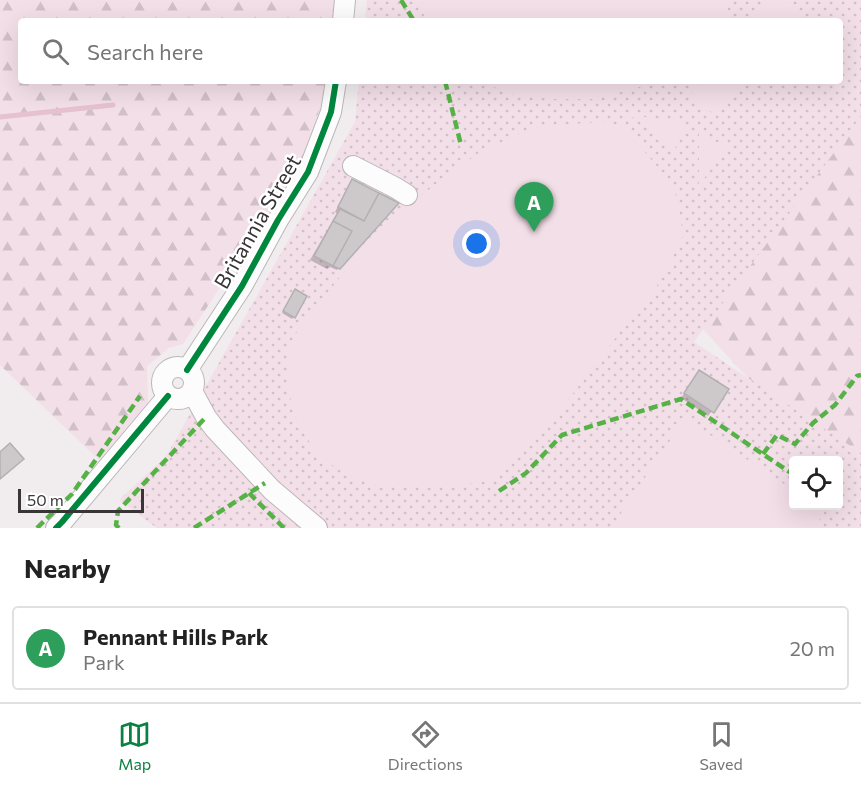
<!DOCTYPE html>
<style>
:root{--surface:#fff;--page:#f6f6f6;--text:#222;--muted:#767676;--line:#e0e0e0;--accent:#0b8043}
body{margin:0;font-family:Commissioner,sans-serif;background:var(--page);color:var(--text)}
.controls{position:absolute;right:18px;bottom:18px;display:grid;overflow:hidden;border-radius:6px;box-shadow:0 6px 24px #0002}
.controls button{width:54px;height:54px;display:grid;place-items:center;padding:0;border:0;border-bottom:2px solid var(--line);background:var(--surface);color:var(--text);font:30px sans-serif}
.scale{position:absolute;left:18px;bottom:15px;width:126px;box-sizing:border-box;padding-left:6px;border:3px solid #393536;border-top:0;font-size:16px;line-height:21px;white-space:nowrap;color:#393536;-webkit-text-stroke:4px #fff;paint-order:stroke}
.you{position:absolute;left:477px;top:244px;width:21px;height:21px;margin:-15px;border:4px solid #fff;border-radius:50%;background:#1a73e8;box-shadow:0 0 0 9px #1a73e833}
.badge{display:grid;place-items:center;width:39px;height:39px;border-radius:50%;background:var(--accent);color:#fff;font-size:20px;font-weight:700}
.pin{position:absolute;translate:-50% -50px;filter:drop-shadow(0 2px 3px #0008)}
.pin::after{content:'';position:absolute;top:32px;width:21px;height:18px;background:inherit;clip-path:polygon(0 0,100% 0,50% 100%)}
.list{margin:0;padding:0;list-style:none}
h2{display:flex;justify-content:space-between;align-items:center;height:78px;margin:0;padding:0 24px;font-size:26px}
h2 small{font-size:20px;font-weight:400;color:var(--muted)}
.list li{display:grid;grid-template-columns:39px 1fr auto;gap:18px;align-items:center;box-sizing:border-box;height:84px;margin:0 12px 12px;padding:0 12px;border:2px solid var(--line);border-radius:6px}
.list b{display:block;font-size:22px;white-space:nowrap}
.list p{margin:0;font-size:20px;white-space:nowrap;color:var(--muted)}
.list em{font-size:20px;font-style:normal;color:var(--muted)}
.icon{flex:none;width:33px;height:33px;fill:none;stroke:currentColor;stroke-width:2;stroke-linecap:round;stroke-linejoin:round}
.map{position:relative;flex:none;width:861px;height:528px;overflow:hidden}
.search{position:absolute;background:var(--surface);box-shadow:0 6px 24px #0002;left:18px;right:18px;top:18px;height:66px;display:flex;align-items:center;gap:15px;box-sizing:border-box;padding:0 21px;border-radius:6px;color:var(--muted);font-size:22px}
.sheet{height:174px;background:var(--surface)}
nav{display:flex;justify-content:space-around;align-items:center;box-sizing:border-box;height:84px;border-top:2px solid var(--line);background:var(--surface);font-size:16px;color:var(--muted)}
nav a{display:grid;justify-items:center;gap:3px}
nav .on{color:var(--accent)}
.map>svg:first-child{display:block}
</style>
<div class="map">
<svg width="861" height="528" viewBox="0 0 861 528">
<defs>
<pattern id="forest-firs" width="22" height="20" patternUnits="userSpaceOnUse" patternTransform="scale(1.5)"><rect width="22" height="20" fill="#f3dfe8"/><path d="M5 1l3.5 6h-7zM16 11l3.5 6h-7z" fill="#d1c0c8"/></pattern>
<pattern id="park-dots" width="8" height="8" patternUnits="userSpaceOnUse" patternTransform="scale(1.5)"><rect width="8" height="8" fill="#f3dfe8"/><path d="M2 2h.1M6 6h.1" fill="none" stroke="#d1c0c8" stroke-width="1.8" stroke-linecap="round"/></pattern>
</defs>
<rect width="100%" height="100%" fill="#f1ecee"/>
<path fill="url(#forest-firs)" d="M0,0H338L335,21H21V81H325L320,108L298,168L183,344L169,348L147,366L148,403L99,460L0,365Z
M861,99V502L838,460H823L680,304Z"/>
<path fill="url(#park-dots)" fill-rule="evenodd" d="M367,0H861V116L694,342L861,453V528H157L119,500L167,455L355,122L359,81H840V21H365ZM794,460H838V506H794Z"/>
<path fill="#f3dfe8" d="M416,0H732L722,21H427Z
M768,0H782L799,13L792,21H751Z
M481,81H653L643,86L595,99H551L507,93Z
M701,81H743L715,115L690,95Z
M634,113L636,116L686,121L674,151L635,118L631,117V114Z
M604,122L619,125L633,138L668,179L678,200L683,235L670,263L662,274L657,286L647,300L637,310L568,400L502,473L480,483L431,487L391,486L374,484L358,479L342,472L328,462L316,451L306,437L298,422L292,407L289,390V347L299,328L312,311L361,252L405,207L480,152L519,134L535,128L551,125Z
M699,132L726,147L701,183L702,187L699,188L697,186L699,183Z
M685,418L793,490L794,506H816L825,511L814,528H611Z"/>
<path fill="#0003" d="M353,181L397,204L337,270L330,267L327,269L310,260L329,227L338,214L335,212L348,186Z
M294,293L293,317L292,319L282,313Z
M695,376L727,390L708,416L681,398Z"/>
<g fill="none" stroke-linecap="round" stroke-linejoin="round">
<path stroke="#e5c1d1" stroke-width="5" d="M0,117L113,105"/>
</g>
<path fill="#cdc9cb" stroke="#b3b0b1" stroke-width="1.5" d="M352,179L379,193L364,221L338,207Z
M379,193L399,203L340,269L333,266L352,231L333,221L340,209L364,221Z
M333,221L352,231L333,266L314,256Z
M295,289L307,296L295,318L283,311Z
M699,370L729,389L714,413L684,393Z
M10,443L24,459L0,479V452Z"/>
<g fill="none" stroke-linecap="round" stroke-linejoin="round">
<defs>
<path id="minor" d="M343,21L345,0
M353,166L396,188L407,195
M162 383a16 16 0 1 1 32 0a16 16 0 1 1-32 0Z
M187,370L242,286L278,220L308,172L331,112L336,81
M192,391L206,417L215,429L272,490L317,528
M56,528L62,522L168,396"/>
</defs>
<use href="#minor" stroke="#bbb7b9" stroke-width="22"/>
<use href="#minor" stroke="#fdfcfc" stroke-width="20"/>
<path stroke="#56b246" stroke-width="4.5" stroke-dasharray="9 4.5" stroke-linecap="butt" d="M401,0L414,21
M445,81L461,145
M763,454L777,435L795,444L813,423L835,405L857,376L861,375
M499,491L526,473L562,435L681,399L794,475
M249,493L284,528
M838,505H839
M37,528L72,494L140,396
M119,528L116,525L118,511L206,417
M194,528L265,483"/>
<defs>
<path id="cycleway" d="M187,370L242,286L278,220L308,172L331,112L336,81
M56,528L62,522L168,396"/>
</defs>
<use href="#cycleway" stroke="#fff" stroke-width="10"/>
<use href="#cycleway" stroke="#00873e" stroke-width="6"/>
</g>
<g text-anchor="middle" stroke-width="5" stroke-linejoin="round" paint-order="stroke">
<g font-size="21" fill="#393536" stroke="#fff">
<text transform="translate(258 222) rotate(-60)" y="7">Britannia Street</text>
</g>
</g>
</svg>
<div class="controls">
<button><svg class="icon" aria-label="locate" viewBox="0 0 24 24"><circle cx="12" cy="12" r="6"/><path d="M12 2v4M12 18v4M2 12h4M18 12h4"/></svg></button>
</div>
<div class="scale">50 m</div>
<div class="you"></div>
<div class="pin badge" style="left:534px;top:232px;background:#2e9e5b">A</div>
<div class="search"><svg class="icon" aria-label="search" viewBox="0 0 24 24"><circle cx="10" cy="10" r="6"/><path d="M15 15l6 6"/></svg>Search here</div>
</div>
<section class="sheet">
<h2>Nearby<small></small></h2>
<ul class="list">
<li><span class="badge" style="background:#2e9e5b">A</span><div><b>Pennant Hills Park</b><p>Park</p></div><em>20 m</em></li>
</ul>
</section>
<nav>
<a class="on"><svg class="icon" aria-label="map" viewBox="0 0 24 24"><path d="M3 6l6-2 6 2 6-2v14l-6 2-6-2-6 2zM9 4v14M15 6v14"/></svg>Map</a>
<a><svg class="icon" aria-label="directions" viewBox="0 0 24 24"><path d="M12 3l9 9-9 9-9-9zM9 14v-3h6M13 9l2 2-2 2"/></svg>Directions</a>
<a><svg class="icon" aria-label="saved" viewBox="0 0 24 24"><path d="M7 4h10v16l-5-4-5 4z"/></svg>Saved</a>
</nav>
